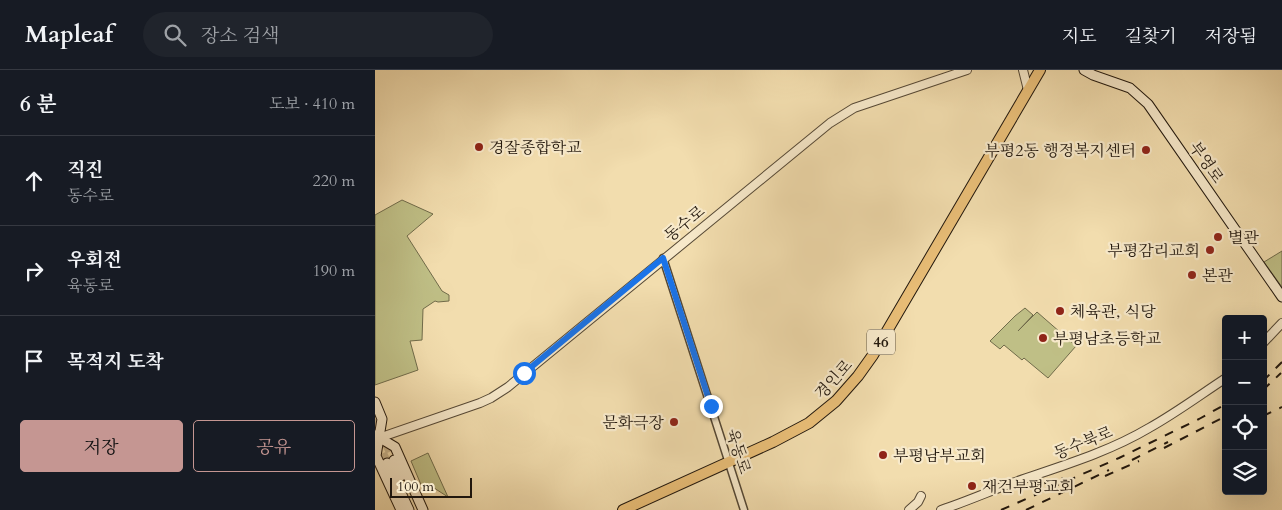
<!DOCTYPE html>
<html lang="ko">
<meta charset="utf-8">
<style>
:root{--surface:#171b24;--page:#20242c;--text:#f1f3f6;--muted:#9ea1a6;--line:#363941;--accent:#c59692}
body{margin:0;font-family:Cardo,"Noto Serif KR",serif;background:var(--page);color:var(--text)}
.controls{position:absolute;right:15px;bottom:15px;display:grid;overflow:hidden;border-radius:5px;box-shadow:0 5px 20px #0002}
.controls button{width:45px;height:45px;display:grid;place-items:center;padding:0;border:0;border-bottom:1px solid var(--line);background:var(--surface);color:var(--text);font:25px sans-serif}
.scale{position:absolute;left:15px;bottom:12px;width:82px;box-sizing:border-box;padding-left:5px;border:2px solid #21170d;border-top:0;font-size:14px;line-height:18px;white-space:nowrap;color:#21170d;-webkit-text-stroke:4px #f7e9ca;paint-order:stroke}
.stop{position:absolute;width:15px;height:15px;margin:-11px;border:4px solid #1a73e8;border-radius:50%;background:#fff}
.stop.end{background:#1a73e8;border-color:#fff;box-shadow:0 1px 5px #0008}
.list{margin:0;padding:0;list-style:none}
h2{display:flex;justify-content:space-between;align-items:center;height:65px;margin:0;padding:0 20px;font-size:21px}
h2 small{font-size:16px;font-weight:400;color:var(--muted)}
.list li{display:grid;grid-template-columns:32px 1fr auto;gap:15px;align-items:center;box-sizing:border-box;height:90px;padding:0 20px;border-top:1px solid var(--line)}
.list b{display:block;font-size:19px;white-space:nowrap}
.list p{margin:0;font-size:16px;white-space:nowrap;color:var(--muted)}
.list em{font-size:16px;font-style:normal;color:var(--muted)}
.actions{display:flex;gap:10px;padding:15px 20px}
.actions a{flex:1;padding:11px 0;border:1px solid var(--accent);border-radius:5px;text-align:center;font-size:18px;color:var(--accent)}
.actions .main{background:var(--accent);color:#111}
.icon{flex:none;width:28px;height:28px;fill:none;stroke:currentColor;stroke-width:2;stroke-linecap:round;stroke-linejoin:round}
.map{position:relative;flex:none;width:907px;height:440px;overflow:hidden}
header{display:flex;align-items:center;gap:30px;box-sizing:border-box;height:70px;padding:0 25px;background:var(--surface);border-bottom:1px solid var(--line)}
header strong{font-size:24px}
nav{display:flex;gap:28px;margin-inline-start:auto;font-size:18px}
.search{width:350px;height:45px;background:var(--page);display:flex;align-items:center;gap:12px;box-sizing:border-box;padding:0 18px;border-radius:28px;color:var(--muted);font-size:19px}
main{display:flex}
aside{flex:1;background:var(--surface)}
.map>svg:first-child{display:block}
</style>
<header>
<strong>Mapleaf</strong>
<div class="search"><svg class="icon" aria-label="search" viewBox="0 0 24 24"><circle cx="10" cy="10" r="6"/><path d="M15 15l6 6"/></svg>장소 검색</div>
<nav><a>지도</a><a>길찾기</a><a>저장됨</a></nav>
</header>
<main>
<aside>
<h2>6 분<small>도보 · 410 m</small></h2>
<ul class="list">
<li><svg class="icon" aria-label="ahead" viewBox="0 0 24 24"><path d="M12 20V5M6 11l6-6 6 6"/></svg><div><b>직진</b><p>동수로</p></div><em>220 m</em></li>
<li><svg class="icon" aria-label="right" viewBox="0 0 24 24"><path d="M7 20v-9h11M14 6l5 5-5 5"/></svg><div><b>우회전</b><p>육동로</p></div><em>190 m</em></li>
<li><svg class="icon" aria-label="arrive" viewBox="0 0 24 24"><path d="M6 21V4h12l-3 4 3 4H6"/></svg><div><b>목적지 도착</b></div></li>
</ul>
<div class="actions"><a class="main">저장</a><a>공유</a></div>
</aside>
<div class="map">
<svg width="907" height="440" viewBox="0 0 907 440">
<rect width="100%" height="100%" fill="#f2ddae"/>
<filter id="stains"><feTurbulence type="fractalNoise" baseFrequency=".004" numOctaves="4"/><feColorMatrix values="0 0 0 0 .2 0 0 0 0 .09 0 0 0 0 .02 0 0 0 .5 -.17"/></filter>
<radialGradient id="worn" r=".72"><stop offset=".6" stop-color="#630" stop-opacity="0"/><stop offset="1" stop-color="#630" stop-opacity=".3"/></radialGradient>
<path fill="#bfbf86" stroke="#706b4a" d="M27,130L58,144L32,166L67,221L74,225V231L63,232L60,231L48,239L47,270L35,271L43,300L0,315V145Z
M907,181V217L889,192Z
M650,238L658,245L643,261L662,242L701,276L673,308L649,288L647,290L629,275L625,279L615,271L640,246Z
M53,383L73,427L56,416L47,417L36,391Z"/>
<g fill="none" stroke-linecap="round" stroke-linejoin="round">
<path stroke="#c8b58e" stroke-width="9" stroke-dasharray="9 4.5" stroke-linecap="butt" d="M0,349L19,390
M2,371L12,393"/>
<defs>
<path id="minor" d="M288,188L369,440"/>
<path id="tertiary" d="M648,0L653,20
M888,273L907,253
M1,369L105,333L116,328L133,317L455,53L479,38L592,0
M534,440L543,432L546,426
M566,440C590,432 613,422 637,413C683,397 732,383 774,358C801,343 825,325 851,308"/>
<path id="secondary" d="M709,0L718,5L755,18L773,34L907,227
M0,332L7,349L1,386L26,440
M0,365L20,377L48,440
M19,390L26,406
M12,393L34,440"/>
<path id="primary" d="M248,440L398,372L434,353L461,331L483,306L498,285L665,0"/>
</defs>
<use href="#minor" stroke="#554835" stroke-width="9"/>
<use href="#tertiary" stroke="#554835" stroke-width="10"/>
<use href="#secondary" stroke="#21170d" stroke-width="11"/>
<use href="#primary" stroke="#21170d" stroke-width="12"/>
<use href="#minor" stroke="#f7e9ca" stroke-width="6"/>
<use href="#tertiary" stroke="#f7e9ca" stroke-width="8"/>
<use href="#secondary" stroke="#f7e9ca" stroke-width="9"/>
<use href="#primary" stroke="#e9be77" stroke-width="10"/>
<path stroke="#21170d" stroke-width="2" stroke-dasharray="9 9" stroke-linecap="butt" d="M888,311L907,292
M888,320L906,303
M888,346L907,337
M789,378L851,346
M757,390L793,372
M730,406L764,391
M652,418L688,408
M626,440L744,388L824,349L851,334
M651,440L734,400"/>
</g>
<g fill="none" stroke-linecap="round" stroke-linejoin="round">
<path stroke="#1a73e8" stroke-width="6" d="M149,303L288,188L336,336"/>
</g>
<g fill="#8f2418" stroke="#f7e9ca" stroke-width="2">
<circle cx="104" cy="77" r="5"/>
<circle cx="771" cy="80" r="5"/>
<circle cx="843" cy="167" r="5"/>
<circle cx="835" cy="180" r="5"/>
<circle cx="817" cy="205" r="5"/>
<circle cx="685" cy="241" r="5"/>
<circle cx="668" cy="268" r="5"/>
<circle cx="299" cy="352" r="5"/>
<circle cx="508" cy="385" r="5"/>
<circle cx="597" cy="416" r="5"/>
</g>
<g text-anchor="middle" stroke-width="4.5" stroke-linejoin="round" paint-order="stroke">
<rect fill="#f7e9ca" stroke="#615646" stroke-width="1" x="492" y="259.5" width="28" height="25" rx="4"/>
<g font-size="15" font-weight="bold" fill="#21170d">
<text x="506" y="277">46</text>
</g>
<g font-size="16" fill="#21170d" stroke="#f7e9ca" text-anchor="start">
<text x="114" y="83">경잘종합학교</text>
<text x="761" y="86" text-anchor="end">부평2동 행정복지센터</text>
<text x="853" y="173">별관</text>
<text x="825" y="186" text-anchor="end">부평감리교회</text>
<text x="827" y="211">본관</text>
<text x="695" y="247">체육관, 식당</text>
<text x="678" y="274">부평남초등학교</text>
<text x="289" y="358" text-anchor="end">문화극장</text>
<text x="518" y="391">부평남부교회</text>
<text x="607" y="422">재건부평교회</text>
</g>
<g font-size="16" fill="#21170d" stroke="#f7e9ca">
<text transform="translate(832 92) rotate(55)" y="6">부영로</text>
<text transform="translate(309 153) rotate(-39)" y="6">동수로</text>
<text transform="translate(458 309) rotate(-48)" y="6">경인로</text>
<text transform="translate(708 372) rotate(-22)" y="6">동수북로</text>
<text transform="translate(364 381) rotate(72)" y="6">육동로</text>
</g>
</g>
<rect width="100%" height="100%" filter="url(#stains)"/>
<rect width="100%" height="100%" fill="url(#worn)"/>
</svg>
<div class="controls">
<button>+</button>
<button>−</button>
<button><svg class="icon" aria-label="locate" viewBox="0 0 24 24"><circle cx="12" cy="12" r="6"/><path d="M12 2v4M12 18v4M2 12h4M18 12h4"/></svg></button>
<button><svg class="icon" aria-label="layers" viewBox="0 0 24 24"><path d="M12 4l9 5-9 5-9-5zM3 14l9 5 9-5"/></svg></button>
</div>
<div class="scale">100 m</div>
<div class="stop" style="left:149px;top:303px"></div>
<div class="stop end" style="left:336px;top:336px"></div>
</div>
</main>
